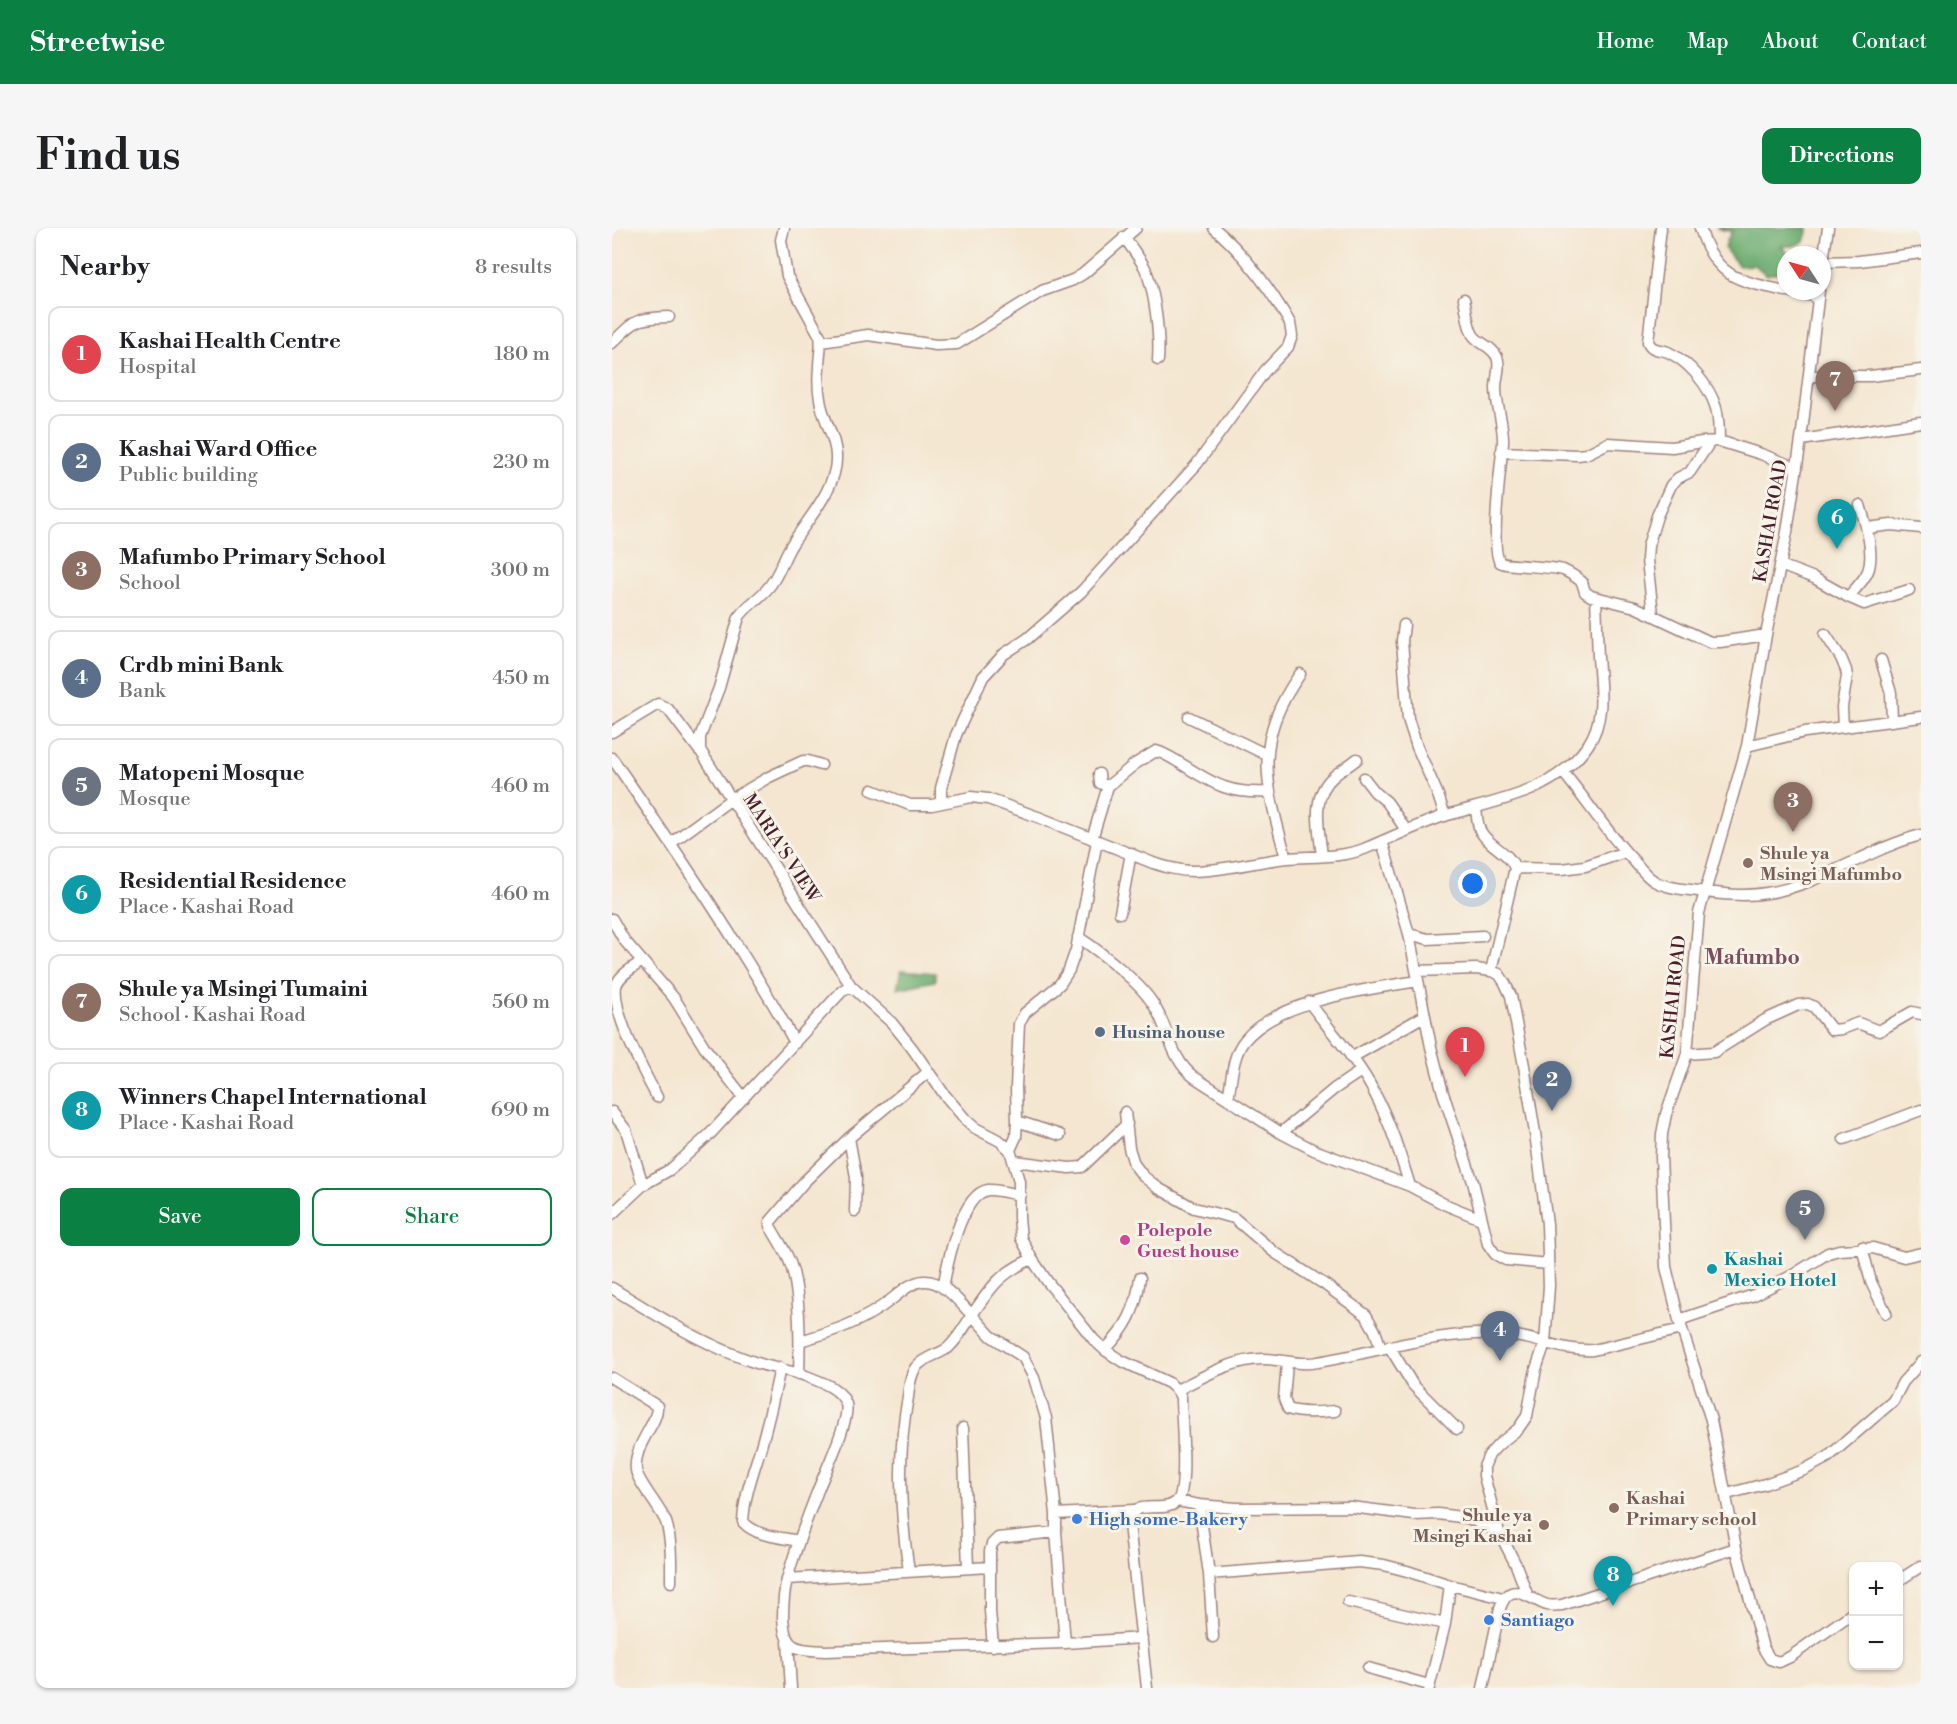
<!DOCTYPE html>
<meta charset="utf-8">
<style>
:root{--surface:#fff;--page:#f6f6f6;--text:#202124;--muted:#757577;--line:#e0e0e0;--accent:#0b8043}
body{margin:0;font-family:"Libre Bodoni",serif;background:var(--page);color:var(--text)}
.controls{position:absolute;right:18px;bottom:18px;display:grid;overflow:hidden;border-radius:12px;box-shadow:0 2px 4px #0004}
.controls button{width:54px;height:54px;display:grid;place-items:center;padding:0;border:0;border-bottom:2px solid var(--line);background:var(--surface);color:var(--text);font:30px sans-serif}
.compass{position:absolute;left:1165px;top:18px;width:54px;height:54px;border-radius:50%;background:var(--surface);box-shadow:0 2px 4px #0004;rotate:306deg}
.you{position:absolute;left:861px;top:656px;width:21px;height:21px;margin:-15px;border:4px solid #fff;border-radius:50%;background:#1a73e8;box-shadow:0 0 0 9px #1a73e833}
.badge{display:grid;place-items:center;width:39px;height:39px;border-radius:50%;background:var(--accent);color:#fff;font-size:20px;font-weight:700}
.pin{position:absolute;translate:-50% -50px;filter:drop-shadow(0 2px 3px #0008)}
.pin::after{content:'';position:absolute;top:32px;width:21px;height:18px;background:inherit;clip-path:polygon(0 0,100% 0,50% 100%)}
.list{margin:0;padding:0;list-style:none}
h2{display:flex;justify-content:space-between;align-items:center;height:78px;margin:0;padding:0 24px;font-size:26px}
h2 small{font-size:20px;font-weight:400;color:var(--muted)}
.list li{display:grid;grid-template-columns:39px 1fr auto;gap:18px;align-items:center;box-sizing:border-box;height:96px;margin:0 12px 12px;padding:0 12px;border:2px solid var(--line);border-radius:12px}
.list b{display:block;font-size:22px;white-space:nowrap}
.list p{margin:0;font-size:20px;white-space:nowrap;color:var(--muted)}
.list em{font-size:20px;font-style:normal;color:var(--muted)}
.actions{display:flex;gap:12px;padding:18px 24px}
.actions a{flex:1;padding:14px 0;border:2px solid var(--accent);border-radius:12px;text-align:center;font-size:21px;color:var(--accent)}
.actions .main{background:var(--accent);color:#fff}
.map{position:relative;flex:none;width:1309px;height:1460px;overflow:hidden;border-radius:12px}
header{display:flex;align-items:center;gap:36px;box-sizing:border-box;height:84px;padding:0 30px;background:var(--accent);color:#fff}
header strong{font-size:28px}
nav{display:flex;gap:33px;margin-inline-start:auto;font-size:21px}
.intro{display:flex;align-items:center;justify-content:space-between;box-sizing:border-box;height:144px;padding:0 36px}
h1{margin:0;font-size:42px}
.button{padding:15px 27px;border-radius:12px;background:var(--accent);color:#fff;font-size:21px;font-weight:700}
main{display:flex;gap:36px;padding:0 36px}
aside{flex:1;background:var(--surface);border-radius:12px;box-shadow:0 2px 4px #0004}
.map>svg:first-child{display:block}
</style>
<header>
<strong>Streetwise</strong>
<nav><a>Home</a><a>Map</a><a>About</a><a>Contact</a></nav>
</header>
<div class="intro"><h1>Find us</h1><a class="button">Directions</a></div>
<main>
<aside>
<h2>Nearby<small>8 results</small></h2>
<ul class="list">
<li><span class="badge" style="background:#e0444e">1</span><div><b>Kashai Health Centre</b><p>Hospital</p></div><em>180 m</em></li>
<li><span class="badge" style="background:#5c6f8a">2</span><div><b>Kashai Ward Office</b><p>Public building</p></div><em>230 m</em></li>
<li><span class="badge" style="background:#8d6e63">3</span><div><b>Mafumbo Primary School</b><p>School</p></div><em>300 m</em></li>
<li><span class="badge" style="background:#5c6f8a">4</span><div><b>Crdb mini Bank</b><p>Bank</p></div><em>450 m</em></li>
<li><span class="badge" style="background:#6b7280">5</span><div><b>Matopeni Mosque</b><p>Mosque</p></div><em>460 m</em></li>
<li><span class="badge" style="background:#0f9aa8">6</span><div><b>Residential Residence</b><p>Place · Kashai Road</p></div><em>460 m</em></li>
<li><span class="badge" style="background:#8d6e63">7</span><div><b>Shule ya Msingi Tumaini</b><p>School · Kashai Road</p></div><em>560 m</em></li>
<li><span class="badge" style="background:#0f9aa8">8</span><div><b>Winners Chapel International</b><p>Place · Kashai Road</p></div><em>690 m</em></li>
</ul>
<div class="actions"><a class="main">Save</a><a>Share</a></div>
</aside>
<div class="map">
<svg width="1309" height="1460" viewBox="0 0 1309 1460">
<rect width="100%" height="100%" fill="#f7f3e8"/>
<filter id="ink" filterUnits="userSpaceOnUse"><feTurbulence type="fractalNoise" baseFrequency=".0167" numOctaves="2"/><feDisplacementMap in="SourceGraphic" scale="12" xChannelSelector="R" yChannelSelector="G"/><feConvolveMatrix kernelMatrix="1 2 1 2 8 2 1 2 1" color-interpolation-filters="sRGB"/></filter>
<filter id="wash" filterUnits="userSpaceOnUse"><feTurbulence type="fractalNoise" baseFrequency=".008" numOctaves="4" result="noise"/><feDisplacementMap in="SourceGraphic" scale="24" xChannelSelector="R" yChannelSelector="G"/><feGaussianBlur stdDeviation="1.35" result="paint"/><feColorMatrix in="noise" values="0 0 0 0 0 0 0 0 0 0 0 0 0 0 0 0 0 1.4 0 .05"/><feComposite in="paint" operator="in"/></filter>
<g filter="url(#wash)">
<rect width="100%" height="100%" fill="#f4e6d0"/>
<path fill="#69aa6d" stroke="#5a644c" stroke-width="1.5" d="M1104,0H1196L1192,14L1181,18H1169L1178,27H1174V37L1170,44L1155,47L1142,37L1127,38L1113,21L1115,12L1120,4Z
M289,742L323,745V753L285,761Z"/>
</g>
<g filter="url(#ink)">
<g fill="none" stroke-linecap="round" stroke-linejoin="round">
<defs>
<path id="minor" d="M172,0L169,12L175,48L208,108C210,118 207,129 207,139C206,150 206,161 208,171C210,190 224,209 224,228C226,259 195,292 180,316C171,330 167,348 156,360C147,371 134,378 127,389L107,460L88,509V522L239,758L280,795L300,820L332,866L354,892L363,900L388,913L398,922L407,953V990L409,1010L420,1031L435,1053L482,1112L493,1122L508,1132L557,1155L565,1162L569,1169C569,1188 576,1259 566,1272C553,1289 519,1266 517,1296L535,1460
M1049,0L1036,114C1040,123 1048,121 1056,124C1077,134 1097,157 1104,180C1107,191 1107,202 1107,213
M1088,0C1103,50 1127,53 1174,63
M512,9C519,19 527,29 533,40C543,63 548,107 546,132
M1211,34L1247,33L1309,25
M1210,39L1216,0
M1176,63L1206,69
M1207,63L1189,212L1175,304L1154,407L1135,518L1087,685L1075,826L1054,886L1050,906L1049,929L1054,1039L1067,1092L1099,1192L1124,1320L1151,1420L1158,1431L1167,1434L1178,1429L1242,1384
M852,71C855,82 855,97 861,107C867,116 880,118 885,129C889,138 884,150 884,160C884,179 892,196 891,215C889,234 878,323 888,334C891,338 939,338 951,342C958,345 964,349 970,354L973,364L979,368L1023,379L1098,414H1108L1154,407
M209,114L256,107L324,117L345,116L430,63L461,52L471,46L524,0
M0,115C24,92 23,90 57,89
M1197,148H1258L1309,142
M1189,212L1309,194
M889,224L965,227L974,226L996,215L1060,219L1090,214L1107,213L1149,226L1185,240
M1255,300L1279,297L1309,300
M1168,337L1202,350L1236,369L1252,376L1297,362
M1236,369C1243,361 1252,353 1256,343C1263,325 1253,294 1248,277
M1041,386L1035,332L1036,318L1045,288L1059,257L1066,250L1078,244L1098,214
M792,397L790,413L796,491L805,519L826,567L833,588
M1213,406L1229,430L1234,442L1235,448L1230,479L1231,499
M1269,432L1279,465L1280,493
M577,489L655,527
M0,504L46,476L56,481L87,522
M1135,518L1193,504L1309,489
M0,530C43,592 85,653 125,717C145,749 165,781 183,815
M951,544C975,573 996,606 1022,633C1028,640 1034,648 1042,653C1054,660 1072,661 1086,663C1108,666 1133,669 1155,665C1208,657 1256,621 1309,607
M487,546L488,555L496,558L523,536L544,523C555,526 564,533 573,538C604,558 620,566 657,564
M752,550L763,564L775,574L794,602
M260,562L298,577H320L359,569L376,571L426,589L541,635C554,639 567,643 581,643C612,643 644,633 676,630C701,628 728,630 752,621C779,610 805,597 832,588C885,572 942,566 976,517C994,491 988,459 986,429C985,409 985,389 984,370
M329,574V560L344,507L371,449L392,426L415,411L469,364L585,236L653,143L676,119L680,108L678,95C657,59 634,27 602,0
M864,580C865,588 865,597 869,604C878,619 897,624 903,640L879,743
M480,611L496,558
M770,613L797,706L819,819L831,865L861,954L876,1016L883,1026L894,1032L936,1036
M59,615L118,572L157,549L191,533H196L209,537
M710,628C707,600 698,568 722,548C729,542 738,537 745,531
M674,630C654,555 640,514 688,446
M903,640L950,641L973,638L1013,624
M508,685L519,625
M0,691L12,712L62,770L93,820L132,870
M797,706L816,711L871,708
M466,709C490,725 531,756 544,781C557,803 560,833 582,849L669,905L702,922L798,958L832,976L869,991
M30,733C21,740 7,747 4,758C0,786 32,844 45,869
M805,743L864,741L879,743L887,746L893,755L899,768L912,838L923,905L935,996L937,1058L933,1115L924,1141L915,1188L906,1201L886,1217L877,1227L872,1239V1248L887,1304L904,1337L915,1366
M697,774C718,803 745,831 762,864C778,894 788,926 798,958
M1075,826L1102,824L1153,792L1186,777L1196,776L1202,779L1220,802L1230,801L1246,795L1267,803L1300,784L1309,786
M739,830L812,788
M616,870C620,852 620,828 632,813C664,772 757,761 806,753
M0,884L14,902L31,957
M513,884L517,920L522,936L531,948L546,960L582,980L622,990L662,1024L712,1056L754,1087L763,1103L769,1120
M405,893L448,907
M669,905L722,861L749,843
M237,910L244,949L243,983
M1232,911L1309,882
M398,922L404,909L405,893L404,859L407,796L413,785L448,756L457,742L464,722L485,613
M403,933L457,940L470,939L515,896
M0,986L31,957L59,941L98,906L231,762L239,758
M1250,1019L1259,1054L1274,1085
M420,1031C388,1045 379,1059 360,1087L379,1108L411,1129L422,1150L434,1190L444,1286V1304L453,1415
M0,1060C42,1086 94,1118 142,1134C159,1140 177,1142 194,1148C209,1154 229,1160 234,1176C239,1191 212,1246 206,1262C195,1290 184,1319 176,1348C172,1361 171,1376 171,1389C172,1399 172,1412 182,1418C191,1423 203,1422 213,1423L453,1415L530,1410
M331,1060C335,1037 349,966 376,962C386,961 399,966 408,967
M1067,1092L1142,1067L1181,1047L1216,1025L1227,1022L1261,1020L1292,1029L1309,1025
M188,1113C222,1103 251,1094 280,1071C289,1064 299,1054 312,1053C331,1052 347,1074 360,1087C353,1098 346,1111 336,1120C326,1127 312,1129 304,1139C298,1147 297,1160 296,1169C285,1226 288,1286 297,1343
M777,1118L801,1157L845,1201
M493,1122C515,1099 524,1082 528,1050
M675,1135L672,1171L676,1181C691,1186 708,1184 723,1183
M168,1140C162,1168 156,1195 148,1222C141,1245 132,1269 131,1294C145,1309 168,1309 187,1313
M187,1146C188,1114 189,1061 177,1032C172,1020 164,1009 158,998V994L192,954L237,910L316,844
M0,1150L45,1178C47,1195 21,1216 24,1242C25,1253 49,1281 54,1294C60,1313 59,1335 59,1354
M565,1162C591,1149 621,1131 651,1131C670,1131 687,1138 706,1134C767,1124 824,1103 887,1106C919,1107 949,1124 981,1122L1070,1101
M351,1200L356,1340
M1115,1266L1153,1256L1192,1242L1216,1229L1281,1173L1291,1154L1309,1134
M566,1273L587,1277L624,1280L739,1279L802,1287L826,1286L856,1290L887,1304
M587,1277L597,1346L601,1409
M444,1286L522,1282
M597,1346L747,1334L772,1337L795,1343L838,1357L891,1370
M175,1351L378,1339
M1286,1353L1309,1338
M736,1374L833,1396
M176,1413L179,1460
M381,1418L378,1383V1323L380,1316L386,1310L444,1304
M756,1440L817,1457
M817,1460L833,1396L838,1357
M871,1460L888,1380C899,1350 916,1371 935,1377C940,1378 945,1377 950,1377L1124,1320"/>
</defs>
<use href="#minor" stroke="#9f827e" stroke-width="13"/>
<use href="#minor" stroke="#fff" stroke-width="10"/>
</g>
</g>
<g fill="#8d6e63" stroke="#f7f3e8" stroke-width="2">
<circle cx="1136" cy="635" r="6"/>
<circle cx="1002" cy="1280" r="6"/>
<circle cx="932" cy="1297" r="6"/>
</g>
<circle fill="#5c6f8a" stroke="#f7f3e8" stroke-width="2" cx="488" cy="804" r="6"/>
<circle fill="#d1479c" stroke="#f7f3e8" stroke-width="2" cx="513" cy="1012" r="6"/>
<circle fill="#0f9aa8" stroke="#f7f3e8" stroke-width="2" cx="1100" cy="1041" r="6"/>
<g fill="#3f7fe0" stroke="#f7f3e8" stroke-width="2">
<circle cx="465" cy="1291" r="6"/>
<circle cx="877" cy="1392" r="6"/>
</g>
<g text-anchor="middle" stroke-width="6" stroke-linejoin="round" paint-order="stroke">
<g font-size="18" fill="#4a1f2b" stroke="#f7f3e8">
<text transform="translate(1158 293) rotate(-80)" y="6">KASHAI ROAD</text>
<text transform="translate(170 620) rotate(57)" y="6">MARIA'S VIEW</text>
<text transform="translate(1061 769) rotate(-84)" y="6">KASHAI ROAD</text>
</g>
<g font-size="18" font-weight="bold" fill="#785e54" stroke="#f7f3e8" text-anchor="start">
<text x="1148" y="631">Shule ya<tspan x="1148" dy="21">Msingi Mafumbo</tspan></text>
<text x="1014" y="1276">Kashai<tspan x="1014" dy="21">Primary school</tspan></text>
<text x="920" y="1293" text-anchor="end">Shule ya<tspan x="920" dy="21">Msingi Kashai</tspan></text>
</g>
<g font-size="18" font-weight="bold" fill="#4e5e75" stroke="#f7f3e8" text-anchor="start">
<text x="500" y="810">Husina house</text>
</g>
<g font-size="18" font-weight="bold" fill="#b23c85" stroke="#f7f3e8" text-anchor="start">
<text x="525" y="1008">Polepole<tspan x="525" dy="21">Guest house</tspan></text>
</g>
<g font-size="18" font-weight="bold" fill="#0d838f" stroke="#f7f3e8" text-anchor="start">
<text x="1112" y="1037">Kashai<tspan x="1112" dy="21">Mexico Hotel</tspan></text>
</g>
<g font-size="18" font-weight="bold" fill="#366cbe" stroke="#f7f3e8" text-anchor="start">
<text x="477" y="1297">High some-Bakery</text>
<text x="889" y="1398">Santiago</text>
</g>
<g font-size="21" font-weight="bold" fill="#7b4e5f" stroke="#f7f3e8">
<text x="1140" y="736">Mafumbo</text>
</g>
</g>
</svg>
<div class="controls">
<button>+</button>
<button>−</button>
</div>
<svg class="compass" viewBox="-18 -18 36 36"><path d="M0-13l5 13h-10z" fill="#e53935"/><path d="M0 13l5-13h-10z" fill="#757577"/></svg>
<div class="you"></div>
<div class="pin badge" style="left:853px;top:849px;background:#e0444e">1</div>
<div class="pin badge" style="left:940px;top:883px;background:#5c6f8a">2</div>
<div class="pin badge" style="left:1181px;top:604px;background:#8d6e63">3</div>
<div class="pin badge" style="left:888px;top:1133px;background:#5c6f8a">4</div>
<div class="pin badge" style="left:1193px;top:1012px;background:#6b7280">5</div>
<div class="pin badge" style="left:1225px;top:321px;background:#0f9aa8">6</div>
<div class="pin badge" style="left:1223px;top:183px;background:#8d6e63">7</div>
<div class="pin badge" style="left:1001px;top:1378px;background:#0f9aa8">8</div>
</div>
</main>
